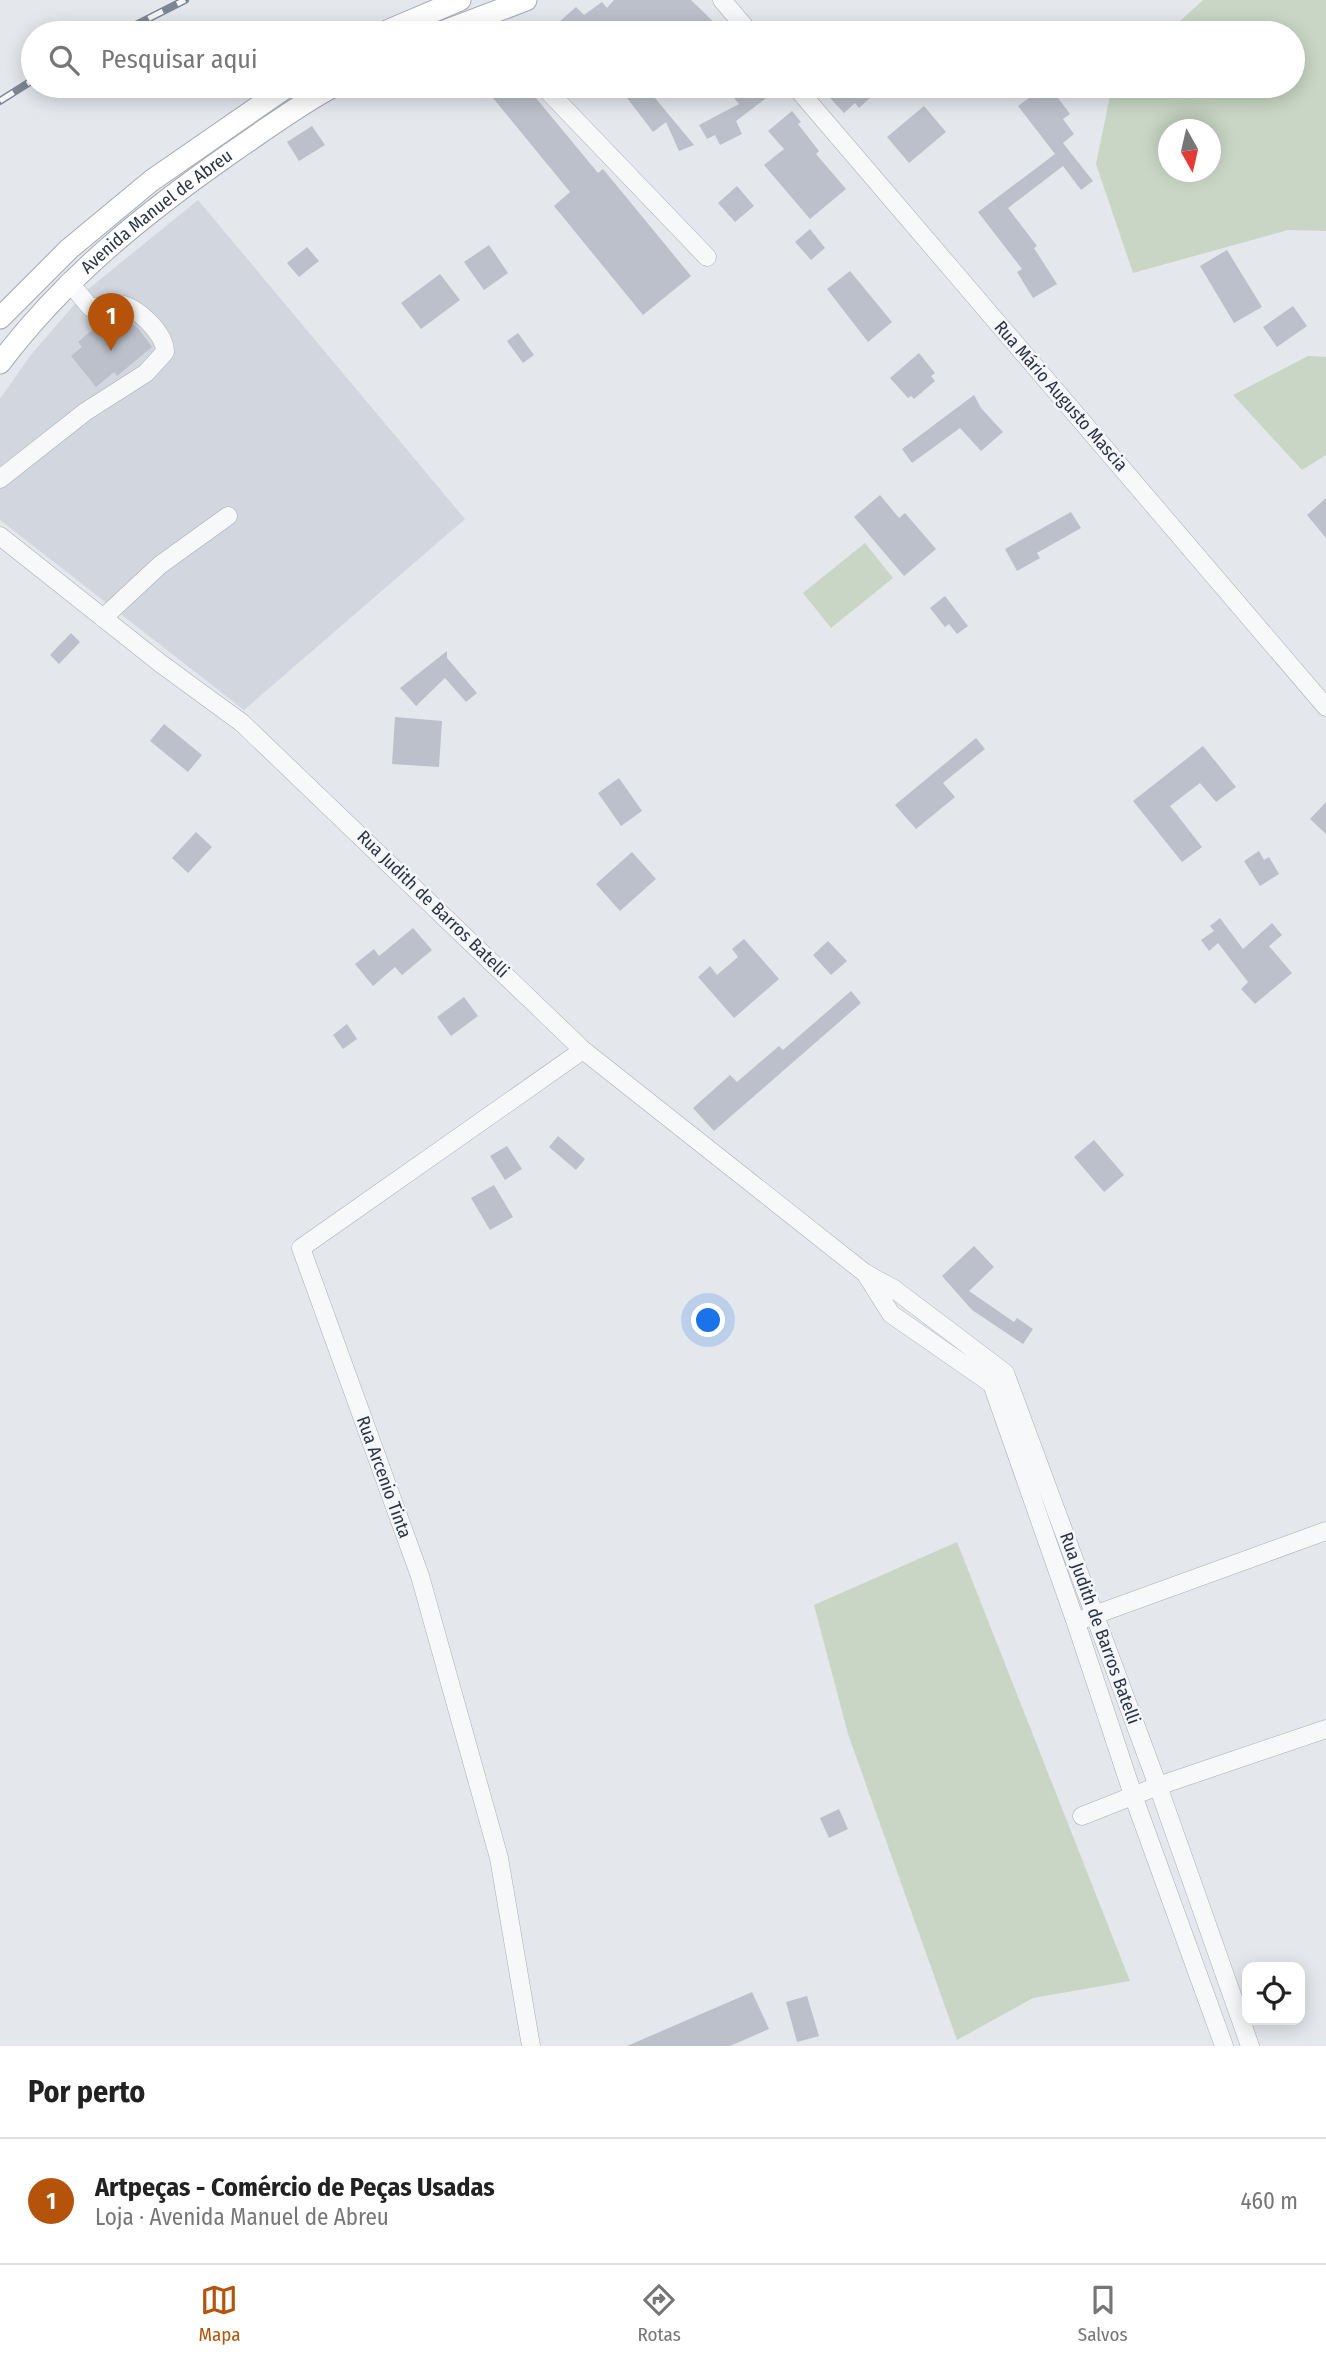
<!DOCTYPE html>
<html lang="pt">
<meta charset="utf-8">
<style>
:root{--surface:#fff;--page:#f6f6f6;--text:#222;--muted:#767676;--line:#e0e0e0;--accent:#b45309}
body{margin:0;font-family:"Fira Sans Condensed",sans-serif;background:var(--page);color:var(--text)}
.controls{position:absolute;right:21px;bottom:21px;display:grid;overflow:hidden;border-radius:14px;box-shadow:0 4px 18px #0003}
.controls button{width:63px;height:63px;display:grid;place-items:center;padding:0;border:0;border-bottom:2px solid var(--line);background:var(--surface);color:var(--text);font:35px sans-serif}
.compass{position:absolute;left:1158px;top:119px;width:63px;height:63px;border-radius:50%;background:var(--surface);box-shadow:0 4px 18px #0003;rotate:172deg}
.you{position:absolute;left:709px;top:1321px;width:24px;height:24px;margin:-18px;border:5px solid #fff;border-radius:50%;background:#1a73e8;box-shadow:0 0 0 10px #1a73e833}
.badge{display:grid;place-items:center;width:46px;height:46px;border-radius:50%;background:var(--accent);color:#fff;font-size:23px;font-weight:700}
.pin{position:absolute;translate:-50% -58px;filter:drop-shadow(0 2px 4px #0008)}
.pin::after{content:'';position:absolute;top:37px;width:24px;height:21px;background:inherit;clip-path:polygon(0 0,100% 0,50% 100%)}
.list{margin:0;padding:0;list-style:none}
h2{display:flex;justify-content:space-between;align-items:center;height:91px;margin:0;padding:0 28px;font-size:30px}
h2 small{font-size:23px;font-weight:400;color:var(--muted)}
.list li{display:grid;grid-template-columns:46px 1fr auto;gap:21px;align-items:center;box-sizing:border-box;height:126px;padding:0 28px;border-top:2px solid var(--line)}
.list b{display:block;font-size:26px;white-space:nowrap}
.list p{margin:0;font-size:23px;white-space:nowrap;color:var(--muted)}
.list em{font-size:23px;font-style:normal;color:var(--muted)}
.icon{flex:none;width:38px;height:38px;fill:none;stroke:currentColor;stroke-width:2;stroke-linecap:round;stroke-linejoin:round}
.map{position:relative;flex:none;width:1326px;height:2046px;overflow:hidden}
.search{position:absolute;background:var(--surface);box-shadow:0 4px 18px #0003;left:21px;right:21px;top:21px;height:77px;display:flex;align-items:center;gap:18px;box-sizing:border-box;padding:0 24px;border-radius:38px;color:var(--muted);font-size:26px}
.sheet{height:217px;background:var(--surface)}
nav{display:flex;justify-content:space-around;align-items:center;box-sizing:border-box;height:98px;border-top:2px solid var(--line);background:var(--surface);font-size:19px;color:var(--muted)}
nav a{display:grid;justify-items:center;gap:4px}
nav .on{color:var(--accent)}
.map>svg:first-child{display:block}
</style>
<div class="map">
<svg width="1326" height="2046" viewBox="0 0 1326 2046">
<rect width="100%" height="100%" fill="#e4e7ec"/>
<path fill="#d2d6de" d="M198,200L465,519L244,710L0,520V399L30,356L86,291Z"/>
<path fill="#c9d6c5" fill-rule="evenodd" d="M1203,0H1326V231L1288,230L1133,273L1096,164L1112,86H1293V33H1167ZM1168,130H1210V172H1168Z
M1308,356L1326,357V455L1302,470L1233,395Z
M865,543L893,578L831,628L803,593Z
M957,1542L1130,1981L1033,1998L957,2040L848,1734L814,1605Z"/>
<path fill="#bbc0ca" d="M614,0H691L725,33H569L559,22L576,7L584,15L602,2L607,8Z
M508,86H526L598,173L603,169L691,276L643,315L554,206L570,192L493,98Z
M618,86H645L694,145L679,151L666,122L653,132Z
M737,86H782L736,121L742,134L720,145L715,135L707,139L699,125L739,104L729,92Z
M845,86H883L859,108L855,103L844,113L830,98Z
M1045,86H1049L1070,114L1063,119L1074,134L1063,143L1093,181L1081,190L1063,166L1008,208L1037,246L1034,248L1057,284L1033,298L1017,272L1022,269L978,212L1055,154L1018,106Z
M924,106L946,132L909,163L887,137Z
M792,111L801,122L798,124L819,151L816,154L846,189L810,219L764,165L784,149L768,131Z
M312,126L325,145L299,161L287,142Z
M737,186L754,206L735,222L718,203Z
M810,229L825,248L811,260L795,242Z
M489,245L508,273L484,290L464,262Z
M307,247L319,261L299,277L287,263Z
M1227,250L1262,307L1234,323L1200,266Z
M850,271L892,322L868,342L827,289Z
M440,274L460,300L421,329L401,303Z
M1293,306L1307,326L1277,347L1263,327Z
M123,318L138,328L152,347L117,376L114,372L96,387L71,356L82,347L78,342L105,319L112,327Z
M518,333L534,355L523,363L507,341Z
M919,353L935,373L931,376L935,381L914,399L911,396L908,398L890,378Z
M974,395L981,408L1003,432L981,451L960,428L912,463L902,449Z
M880,495L899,518L905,513L936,549L904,576L854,517Z
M1326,498V538L1307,515Z
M1071,512L1081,528L1037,553L1040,558L1017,571L1005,549Z
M945,596L968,626L957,634L949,624L945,627L930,608Z
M71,633L80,642L59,664L50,655Z
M447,651V658L477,693L466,702L445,678L416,706L400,688Z
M395,717L442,721L439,767L392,764Z
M164,724L202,755L188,772L150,741Z
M976,738L985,749L943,783L955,797L916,829L895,805Z
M1203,746L1236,787L1216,802L1200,783L1170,806L1202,847L1182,862L1133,801Z
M619,778L642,811L621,826L598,793Z
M1326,802V834L1310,819Z
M196,832L212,847L188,873L172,858Z
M1259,851L1264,860L1269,857L1279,874L1260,886L1244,861Z
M632,852L656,879L620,911L596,884Z
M1220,918L1243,949L1272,923L1282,935L1269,946L1292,973L1255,1004L1241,989L1248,982L1218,943L1209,951L1201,940L1214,931L1210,926Z
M413,928L432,950L402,975L395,967L373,986L355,964L374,949L379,956Z
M744,939L779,979L734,1018L698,977L710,966L717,975L738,957L732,949Z
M828,941L847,961L831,975L813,955Z
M851,991L861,1003L714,1131L693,1108L730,1075L737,1082L779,1046L783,1050Z
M464,997L478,1016L451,1036L437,1017Z
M347,1024L357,1039L343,1049L333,1035Z
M558,1136L585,1159L576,1170L549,1147Z
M1094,1140L1124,1175L1104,1192L1074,1157Z
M507,1146L522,1169L505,1180L490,1156Z
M494,1185L513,1217L490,1230L471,1198Z
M974,1246L994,1267L969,1291L1014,1322L1017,1318L1033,1329L1023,1344L972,1310L942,1276Z
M839,1809L848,1829L829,1838L820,1818Z
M752,1992L769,2029L730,2046H627Z
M807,1996L819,2036L797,2042L786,2002Z"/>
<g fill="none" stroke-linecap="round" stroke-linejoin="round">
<defs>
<path id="minor" d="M722,0L750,33
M481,16L498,33
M543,86L707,257
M795,86L1326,707
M0,479L85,412L146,373L165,352C165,333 136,305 117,304C108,303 99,309 90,307L69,282
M0,536L160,663L242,723L583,1050L865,1273L894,1289L1005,1373L1158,1786L1250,2046
M103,618L160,565L228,516
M867,1276L891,1314L992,1384L1076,1623L1134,1798L1224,2046
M1086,1618L1326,1531
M1082,1816L1158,1786L1326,1729
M531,2046L499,1858L420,1576L301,1248L583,1050"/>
<g id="major">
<path d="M382,33L460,0"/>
<path d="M439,33L526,0"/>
<path d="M0,318L69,249L151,181L288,86"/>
<path id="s1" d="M0,363C65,277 144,214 231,153C265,130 298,105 334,86"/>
</g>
</defs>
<use href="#minor" stroke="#a9aeb7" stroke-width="19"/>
<use href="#major" stroke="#a3abb8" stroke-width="23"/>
<use href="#minor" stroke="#f7f8fa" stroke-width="18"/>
<use href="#major" stroke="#fff" stroke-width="21"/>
<defs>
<path id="rail" d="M120,33L185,0
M0,101L33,80"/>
</defs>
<use href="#rail" stroke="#7d8696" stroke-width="8"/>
<use href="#rail" stroke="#f4f6f9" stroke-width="5" stroke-dasharray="16" stroke-linecap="butt"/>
</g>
<g text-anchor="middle" stroke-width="5" stroke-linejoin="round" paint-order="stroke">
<g font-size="18" fill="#2b3445" stroke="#f4f6f9">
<text dy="6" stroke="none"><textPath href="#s1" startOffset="219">Avenida Manuel de Abreu</textPath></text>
<text transform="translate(1061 396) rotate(49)" y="6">Rua Mário Augusto Mascia</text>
<text transform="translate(433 904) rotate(44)" y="6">Rua Judith de Barros Batelli</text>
<text transform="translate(384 1477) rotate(70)" y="6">Rua Arcenio Tinta</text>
<text transform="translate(1100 1628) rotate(70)" y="6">Rua Judith de Barros Batelli</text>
</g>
</g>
</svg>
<div class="controls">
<button><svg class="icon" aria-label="locate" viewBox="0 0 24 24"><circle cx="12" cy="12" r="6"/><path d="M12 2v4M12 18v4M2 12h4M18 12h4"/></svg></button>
</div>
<svg class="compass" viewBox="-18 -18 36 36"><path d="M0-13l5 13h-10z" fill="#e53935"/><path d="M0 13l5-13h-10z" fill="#767676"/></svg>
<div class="you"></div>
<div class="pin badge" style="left:111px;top:351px">1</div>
<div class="search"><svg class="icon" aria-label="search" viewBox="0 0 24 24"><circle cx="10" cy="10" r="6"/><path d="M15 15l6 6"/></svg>Pesquisar aqui</div>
</div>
<section class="sheet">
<h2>Por perto<small></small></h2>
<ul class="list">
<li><span class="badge">1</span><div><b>Artpeças - Comércio de Peças Usadas</b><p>Loja · Avenida Manuel de Abreu</p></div><em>460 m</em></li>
</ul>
</section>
<nav>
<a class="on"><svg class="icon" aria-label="map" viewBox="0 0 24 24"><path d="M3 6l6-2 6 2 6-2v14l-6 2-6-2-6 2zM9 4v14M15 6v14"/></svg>Mapa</a>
<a><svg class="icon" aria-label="directions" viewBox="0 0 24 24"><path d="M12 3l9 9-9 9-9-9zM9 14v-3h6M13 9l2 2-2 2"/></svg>Rotas</a>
<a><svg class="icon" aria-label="saved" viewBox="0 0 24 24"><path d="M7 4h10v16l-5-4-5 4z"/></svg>Salvos</a>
</nav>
